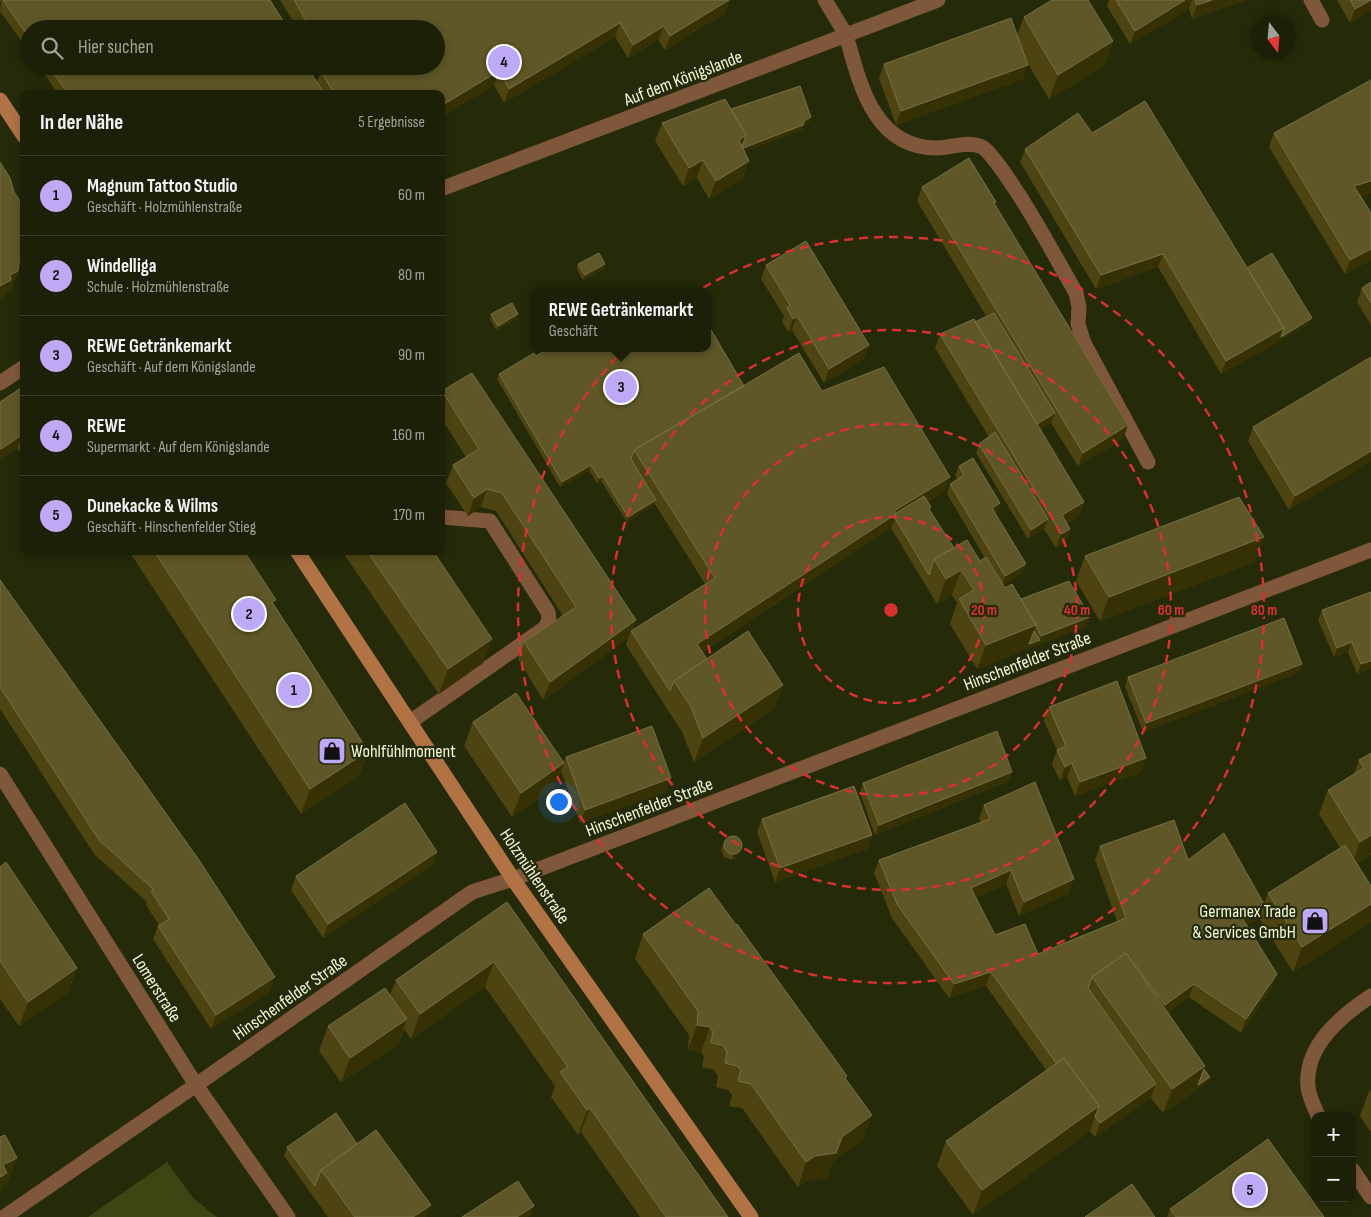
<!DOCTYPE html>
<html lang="de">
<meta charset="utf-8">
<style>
:root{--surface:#1c2007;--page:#292d15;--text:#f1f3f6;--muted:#a0a39b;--line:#3a3e28;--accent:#bda9f5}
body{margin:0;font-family:"Sofia Sans Condensed",sans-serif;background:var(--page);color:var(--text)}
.controls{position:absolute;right:15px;bottom:15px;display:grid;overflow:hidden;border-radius:10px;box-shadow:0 2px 8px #0003}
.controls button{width:45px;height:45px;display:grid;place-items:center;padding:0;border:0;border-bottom:1px solid var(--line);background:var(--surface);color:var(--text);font:25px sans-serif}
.compass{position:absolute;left:1251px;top:15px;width:45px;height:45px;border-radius:50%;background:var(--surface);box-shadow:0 2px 8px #0003;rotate:164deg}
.you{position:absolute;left:558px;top:801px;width:18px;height:18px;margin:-12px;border:4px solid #fff;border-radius:50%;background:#1a73e8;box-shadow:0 0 0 8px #1a73e833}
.badge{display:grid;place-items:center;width:32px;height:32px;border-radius:50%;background:var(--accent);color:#111;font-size:16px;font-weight:700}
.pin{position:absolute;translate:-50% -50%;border:2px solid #fff;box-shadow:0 1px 5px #0006}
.popup{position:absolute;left:531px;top:287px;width:180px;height:65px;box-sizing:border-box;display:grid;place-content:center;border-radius:10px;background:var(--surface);filter:drop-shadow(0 1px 4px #0005);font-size:16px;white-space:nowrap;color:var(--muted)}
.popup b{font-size:19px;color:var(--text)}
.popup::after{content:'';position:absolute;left:50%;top:100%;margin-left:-10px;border:10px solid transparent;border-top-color:var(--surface)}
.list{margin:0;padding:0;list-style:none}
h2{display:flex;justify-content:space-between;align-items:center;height:65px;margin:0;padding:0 20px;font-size:21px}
h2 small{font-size:16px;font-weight:400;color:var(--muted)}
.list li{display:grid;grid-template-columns:32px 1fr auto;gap:15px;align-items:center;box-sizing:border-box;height:80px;padding:0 20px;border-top:1px solid var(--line)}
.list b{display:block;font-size:19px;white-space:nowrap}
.list p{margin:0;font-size:16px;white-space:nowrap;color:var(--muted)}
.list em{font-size:16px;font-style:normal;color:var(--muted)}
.icon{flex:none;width:28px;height:28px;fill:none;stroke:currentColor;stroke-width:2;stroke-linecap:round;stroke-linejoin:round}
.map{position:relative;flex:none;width:1371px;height:1217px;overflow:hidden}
.search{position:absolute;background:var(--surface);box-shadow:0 2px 8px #0003;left:20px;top:20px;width:425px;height:55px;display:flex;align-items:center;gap:12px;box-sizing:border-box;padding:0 18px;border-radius:28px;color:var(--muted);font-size:19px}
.panel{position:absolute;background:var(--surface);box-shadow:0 2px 8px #0003;left:20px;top:90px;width:425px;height:465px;border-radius:10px}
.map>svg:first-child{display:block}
</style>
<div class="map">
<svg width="1371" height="1217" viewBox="0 0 1371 1217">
<rect width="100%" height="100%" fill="#252a09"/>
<path fill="#3e4412" d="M167,1162L193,1198L217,1217H88Z"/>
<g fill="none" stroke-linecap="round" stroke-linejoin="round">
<path stroke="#7f583c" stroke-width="15" d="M1311,0L1322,20
M846,35C860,85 874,148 937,148C951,148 969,140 982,147C989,151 995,161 1000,167C1029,207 1052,251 1076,293L1079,307L1078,324L1084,343L1148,462
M410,722L545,628L549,620L548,612L490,521L441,517"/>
<path stroke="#7f583c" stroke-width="15" d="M825,0L846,35
M441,189L938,0
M0,383L24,367
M0,774L196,1085L288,1217
M1318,1116C1314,1106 1309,1097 1308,1087C1304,1046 1341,1016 1371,996
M1352,1169L1371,1197
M4,1217L196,1085L472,892L513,879L1371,550"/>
<path stroke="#b17345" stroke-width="15" d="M0,100L24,136
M297,551L513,879L751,1217"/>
</g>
<path fill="#4d4411" d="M0,0H270L29,29V52L0,11L1,2Z
M280,0H730L725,13L665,50L658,40L628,58L615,37L504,103L494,85L441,117V94H58L39,66H306L317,82L321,71L323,70L321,66H436V29H298Z
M1109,0H1247L1192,19L1189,9L1130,44L1107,6Z
M1337,0H1371L1350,23Z
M1024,17L1113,41L1104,66L1049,99L1028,64L1023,79L896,125L879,78L884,64L1017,35Z
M1371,80V193L1361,196L1371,213V260L1345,274L1269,147L1274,133Z
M731,109L811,117L809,122L803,126L802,130L744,151L743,179L709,199L697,178L683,186L655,141L662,123Z
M1025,149L1247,268L1310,323L1221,374L1158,267L1096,289L1020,162Z
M922,187L995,205L1123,439L1078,466L1051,423L1040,429L1084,502L1079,516L1067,523L1070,529L1065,542L1056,548L1044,529L1028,539L976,453L979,444L989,437L935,348L940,334L975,322L986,316L917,201Z
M578,264L604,269L583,280L577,269Z
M766,265L869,345L864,359L824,383L792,330L788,332L782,321L784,316L761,279Z
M1371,282V325L1357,302L1362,288Z
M491,314L516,319L496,330L490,319Z
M603,352L744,386L822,391L945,491L928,502L930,511L954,548L980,561L985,558L947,494L950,484L958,480L955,476L959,466L997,513H996L1022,573L1003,585L1005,588L1021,599L1090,617L1086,626L977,669L950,624L957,603L952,595L937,604L891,528L702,652L707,659L783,685L774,709L694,762L682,732L626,645L628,638L543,700L518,659L524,642L563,616L496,511L481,507L468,516L446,483L453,465L466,457L441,418V394L442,391L636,620L632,631L705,584L655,504L654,505L627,522L601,481L597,483L589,470L560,487L497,379L499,374L536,356Z
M1371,357L1289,510L1248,441L1253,427Z
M24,386V459L17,448L0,460V402Z
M129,551H244L274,606L368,751L359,776L301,814Z
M342,551H433L483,663L439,694Z
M1085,556L1255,562L1100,621L1076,581Z
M0,580L270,991L211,1029L153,939L158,926L159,925L146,905L147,902L94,854L0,709Z
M1371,592V669L1357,674L1348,652L1334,657L1318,620L1322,610Z
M1298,673L1143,732L1125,687L1128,677Z
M1049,707L1146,758L1141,772L1075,796L1067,777L1060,781L1052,764L1057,750L1044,721Z
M473,722L563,763L566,757L666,792L580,823L561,771L555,788L512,817L464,746Z
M1371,753V856L1370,855L1357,863L1371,886V921L1370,923L1293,972L1259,918L1247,925L1272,988L1241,1033L1189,997L1168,1013L1205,1066L1204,1069L1210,1077L1208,1082L1163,1113L1151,1098L1095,1137L1090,1131L973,1215L937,1166L946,1141L1046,1070L986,986L949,998L892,918L874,873L879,860L981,823L979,818L984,805L1069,893L1019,916L1006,884L975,898L995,935L1038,954L1117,921L1095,860L1100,846L1188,860L1264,904L1268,893L1340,848L1319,814L1328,790L1354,774L1359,760Z
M1009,781L875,835L860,793L863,783Z
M762,819L872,835L867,849L775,882L757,832Z
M725,839L743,845L738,856L732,860L724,857L721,850Z
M437,852L432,866L323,938L291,890L296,876Z
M0,867L77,968L68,993L19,1026L0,999Z
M507,902L728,1217H640L581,1132L578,1135L551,1097L555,1086L485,987L411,1039L404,1029L398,1044L341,1082L319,1051L328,1026L390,995L396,980Z
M643,934L846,1079L863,1140L833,1161L827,1178L806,1181L798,1187L742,1108L729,1106L732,1095L728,1090L716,1087L718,1076L714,1070L702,1067L704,1057L701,1052L688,1050L689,1035L635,959Z
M1371,1090V1132L1360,1116L1369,1091Z
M357,1144L426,1217H328L284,1156L287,1147Z
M1170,1209L1324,1217H1167Z"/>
<path fill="#363105" d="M729,0H730L725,13L665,50L670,36Z
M1185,0H1192L1189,9L1130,44L1135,31Z
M1212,0H1247L1192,19L1197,5Z
M1371,0V11L1350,23L1355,9Z
M620,23L615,37L504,103L509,89Z
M664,26L658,40L628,58L633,45Z
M1113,41L1104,66L1049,99L1058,75Z
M1028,65L1023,79L896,125L901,111Z
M499,71L494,85L441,117V106Z
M811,117L809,122L803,126L802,130L740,153L739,140L746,135L804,121Z
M703,160L697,178L683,186L689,168Z
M749,161L743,179L709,199L716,181Z
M1371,181V193L1349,200L1354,186Z
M1371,249V260L1345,274L1350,260Z
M1163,254L1158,267L1096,289L1101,275Z
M19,262H22L12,289L7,291L5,298L0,300V286L10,275Z
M605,264L604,269L583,280L585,275Z
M518,314L516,319L496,330L498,326Z
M797,316L792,330L788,332L793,319Z
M1312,318L1310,323L1279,342L1281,337Z
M1284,328L1279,342L1221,374L1226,361Z
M869,345L864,359L824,383L829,369Z
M1055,413L1051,423L1031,435L1034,426Z
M1128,425L1123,439L1078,466L1083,453Z
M22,435L17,448L0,460V451L1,449Z
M1371,451V462L1289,510L1295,496Z
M591,465L589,470L560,487L562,482Z
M603,476L601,481L597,483L599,478Z
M950,477L945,491L896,521L895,518L891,528L692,658L697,644L894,511Z
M487,489L481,507L468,516L474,498Z
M656,500L654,505L627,522L628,517Z
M1084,502L1079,516L1057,529L1062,515Z
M1000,503L997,513L989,517L992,508Z
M1048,519L1044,529L1028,539L1031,530Z
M1070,529L1065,542L1056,548L1061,534Z
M1264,537L1255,562L1100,621L1109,597Z
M1026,564L1022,573L1002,586L1005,576Z
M961,570L952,595L937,604L946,579Z
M1090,617L1086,626L1038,645L1041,636Z
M636,620L628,638L543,700L550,682Z
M1036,625L1028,649L977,669L986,645Z
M492,639L483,663L439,694L448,669Z
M1040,640L1038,645L1028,649L1029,644Z
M1352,642L1348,652L1334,657L1337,648Z
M1371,661V669L1357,674L1361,664Z
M1302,664L1298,673L1143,732L1146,723Z
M783,685L774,709L694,762L703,738Z
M368,751L359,776L301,814L310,789Z
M1146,758L1141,772L1075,796L1080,782Z
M564,763L555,788L512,817L521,793Z
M1072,763L1067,777L1060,781L1065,767Z
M1012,772L1009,781L875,835L879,825Z
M671,778L666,792L580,823L585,810Z
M872,835L867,849L775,882L780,868Z
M1371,835V852L1370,855L1351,867L1360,842Z
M740,851L738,856L732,860L733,855Z
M437,852L432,866L323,938L328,924Z
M1011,870L1006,884L966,902L971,888Z
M1074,879L1069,893L1019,916L1024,902Z
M1264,904L1259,918L1237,931L1242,918Z
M1371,904V921L1370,923L1293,972L1302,947Z
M494,962L485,987L411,1039L420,1014Z
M77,968L68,993L19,1026L28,1002Z
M991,972L986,986L949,998L954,984Z
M1277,974L1272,988L1241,1033L1246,1019Z
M275,977L270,991L211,1029L216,1015Z
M1194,984L1189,997L1160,1019L1165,1005Z
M407,1019L398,1044L341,1082L350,1058Z
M697,1025L710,1027L701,1052L688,1050Z
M1205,1066L1198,1086L1210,1077L1208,1082L1163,1113L1172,1089Z
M1156,1084L1151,1098L1095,1137L1100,1123Z
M1099,1106L1090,1131L973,1215L982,1190Z
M590,1108L581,1132L578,1135L587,1110Z
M872,1115L863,1140L833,1161L827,1178L806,1181L798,1187L806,1162Z
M17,1158L8,1183L3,1186L0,1193V1175L3,1165Z
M431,1205L426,1217H413Z
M534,1206L530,1215L528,1217H517Z"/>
<path fill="#5f5727" stroke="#767042" d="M3,0H270L287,27L284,29H29V38Z
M294,0H729L670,36L664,26L633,45L620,23L509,89L499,71L441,106V94H334L321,71L328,66H436V29H311Z
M1052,0H1088L1113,41L1058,75L1024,17Z
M1116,0H1185L1135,31Z
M1195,0H1212L1197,5Z
M1350,0H1371L1355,9Z
M1011,18L1028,65L901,111L884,64Z
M49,66H306L323,91L320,94H68Z
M1371,80V181L1354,186L1371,213V249L1350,260L1274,133Z
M800,86L811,117L804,121L803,125L743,148L742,147L746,135L731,109Z
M725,99L746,135L739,140L749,161L716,181L703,160L689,168L662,123Z
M1145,101L1284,328L1226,361L1163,254L1101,275L1025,149L1078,113L1092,133Z
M969,158L996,202L994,203L1128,425L1083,453L922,187Z
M0,162L10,178L14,192L24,207V256L22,262H19L18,271L10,275L11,280L0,286Z
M806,241L869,345L829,369L797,316L793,319L787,308L790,305L766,265Z
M599,253L605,264L585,275L578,264Z
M1272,253L1312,318L1281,337L1284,328L1247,268Z
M1371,282V303L1362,288Z
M512,303L518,314L498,326L491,314Z
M994,313L1055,413L1037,424L975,322Z
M974,319L1084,502L1062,515L1070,529L1061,534L940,334Z
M707,323L744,386L634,450L631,459L656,500L628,517L603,476L599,478L591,465L562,482L499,374L534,353L536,356L549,348H601L603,352L610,348H707Z
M799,353L822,391L884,367L950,477L894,511L896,514L697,644L707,659L674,681L670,691L631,631L715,578L634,450Z
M1371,357V451L1295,496L1253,427Z
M472,373L636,620L550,682L524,642L576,607L502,493L487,489L474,498L453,465L479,449L442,391Z
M24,386V438L22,435L1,449L0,447V402Z
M995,432L1048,519L1031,530L979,444Z
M973,458L1000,503L992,508L1026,564L1005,576L950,484L964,475L959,466Z
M924,496L931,507L929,509L954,548L934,559L929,575L895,518L896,513Z
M1239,497L1264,537L1109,597L1085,556Z
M967,540L980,561L986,557L1005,588L1012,584L1036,625L986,645L959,599L974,590L961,570L946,579L934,559Z
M154,551H244L276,600L272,602L368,751L310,789Z
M367,551H433L492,639L448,669Z
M0,580L199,860L275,977L216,1015L158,926L169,919L151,891L154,890L99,840L0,687Z
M1069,581L1090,617L1041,636L1036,626V625L1021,599Z
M1371,592V661L1361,664L1352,642L1337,648L1322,610Z
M1284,618L1302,664L1146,723L1128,677Z
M748,631L783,685L703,738L691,707L674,681Z
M1034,631L1040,640L1029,644Z
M1117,681L1146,758L1080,782L1072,763L1065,767L1057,750L1066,746L1049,707Z
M516,693L564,763L521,793L473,722Z
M652,726L671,778L585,810L566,757Z
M997,731L1012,772L879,825L863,783Z
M1371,753V835L1360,842L1328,790L1364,768L1359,760Z
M1035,782L1074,879L1024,902L1011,870L971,888L995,935L1025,924L1038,954L1126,918L1100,846L1174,820L1188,860L1224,833L1264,904L1242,918L1277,974L1246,1019L1194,984L1165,1005L1126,953L1092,977L1088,988L1156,1084L1100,1123L1095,1117L1099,1106L1064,1058L1056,1063L991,972L954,984L897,904L879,860L990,819L984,805Z
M854,786L872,835L780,868L762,819Z
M405,803L437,852L328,924L296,876Z
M724 845a9 9 0 1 1 18 0a9 9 0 1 1-18 0Z
M1345,845L1371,886V904L1302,947L1268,893Z
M6,862L77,968L28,1002L0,961V867Z
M709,888L736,925L737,924L847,1076L845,1078L872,1115L842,1137L836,1153L815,1156L806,1162L751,1084L738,1081L741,1070L737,1066L725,1063L727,1052L723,1045L711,1043L713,1032L710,1027L697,1025L698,1011L643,934Z
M507,902L728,1217H666L590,1108L587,1110L560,1072L568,1067L494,962L420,1014L396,980Z
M1126,953L1205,1066L1172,1089L1092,977Z
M385,988L407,1019L350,1058L328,1026Z
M1064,1058L1099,1106L982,1190L946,1141Z
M1204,1069L1210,1077L1198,1085Z
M336,1113L357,1144L321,1170L315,1186L287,1147Z
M376,1130L431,1205L413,1217H355L321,1170Z
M5,1135L17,1158L3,1165L7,1173L0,1177V1137Z
M1268,1139L1324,1217H1176L1170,1209Z
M518,1181L534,1206L517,1217H462Z
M1132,1184L1155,1217H1085Z"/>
<g fill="none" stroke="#d73231" stroke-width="2.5" stroke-dasharray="9 6">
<circle cx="891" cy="610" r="93"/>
<circle cx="891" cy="610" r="186"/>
<circle cx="891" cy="610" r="280"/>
<circle cx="891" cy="610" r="373"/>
</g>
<defs>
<symbol id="shop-square" viewBox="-11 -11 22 22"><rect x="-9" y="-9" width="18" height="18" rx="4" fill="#bda9f5" stroke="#252a09"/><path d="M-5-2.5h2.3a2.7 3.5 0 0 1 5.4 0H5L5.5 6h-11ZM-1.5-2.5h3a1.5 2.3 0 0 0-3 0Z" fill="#111"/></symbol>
</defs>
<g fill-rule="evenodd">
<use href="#shop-square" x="316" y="735" width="32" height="32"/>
<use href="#shop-square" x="1299" y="905" width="32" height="32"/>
</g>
<g text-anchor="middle" stroke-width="4.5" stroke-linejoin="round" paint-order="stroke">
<g font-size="18" fill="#f3f9d9" stroke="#252a09">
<text transform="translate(683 78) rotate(-21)" y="6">Auf dem Königslande</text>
<text transform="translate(1027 661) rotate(-21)" y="6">Hinschenfelder Straße</text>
<text transform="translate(649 807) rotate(-21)" y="6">Hinschenfelder Straße</text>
<text transform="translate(535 876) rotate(56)" y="6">Holzmühlenstraße</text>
<text transform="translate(157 988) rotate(58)" y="6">Lomerstraße</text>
<text transform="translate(290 997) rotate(-35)" y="6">Hinschenfelder Straße</text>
</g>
<g font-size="18" fill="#f3f9d9" stroke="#252a09" text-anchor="start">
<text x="351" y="757">Wohlfühlmoment</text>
<text x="1296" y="917" text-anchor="end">Germanex Trade<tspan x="1296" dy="21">&amp; Services GmbH</tspan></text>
</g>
</g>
<circle cx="891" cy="610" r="8" fill="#d73231" stroke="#252a09" stroke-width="2.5"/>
<g font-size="15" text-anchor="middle" font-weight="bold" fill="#d73231" stroke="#252a09" stroke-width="4.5" stroke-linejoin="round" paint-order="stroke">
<text x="984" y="615">20 m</text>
<text x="1077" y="615">40 m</text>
<text x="1171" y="615">60 m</text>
<text x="1264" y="615">80 m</text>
</g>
</svg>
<div class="controls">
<button>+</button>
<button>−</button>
</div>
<svg class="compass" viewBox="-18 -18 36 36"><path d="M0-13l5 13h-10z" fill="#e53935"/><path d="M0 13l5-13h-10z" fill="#a0a39b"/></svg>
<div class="you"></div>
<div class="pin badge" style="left:294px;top:690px">1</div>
<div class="pin badge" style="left:249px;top:614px">2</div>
<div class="pin badge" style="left:621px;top:387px">3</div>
<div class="popup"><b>REWE Getränkemarkt</b>Geschäft</div>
<div class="pin badge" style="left:504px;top:62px">4</div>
<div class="pin badge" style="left:1250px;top:1190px">5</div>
<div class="search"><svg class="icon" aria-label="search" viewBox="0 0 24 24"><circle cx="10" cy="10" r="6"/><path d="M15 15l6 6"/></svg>Hier suchen</div>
<section class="panel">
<h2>In der Nähe<small>5 Ergebnisse</small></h2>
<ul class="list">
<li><span class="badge">1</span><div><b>Magnum Tattoo Studio</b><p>Geschäft · Holzmühlenstraße</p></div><em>60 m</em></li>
<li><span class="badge">2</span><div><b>Windelliga</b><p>Schule · Holzmühlenstraße</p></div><em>80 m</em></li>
<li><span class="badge">3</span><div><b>REWE Getränkemarkt</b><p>Geschäft · Auf dem Königslande</p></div><em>90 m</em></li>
<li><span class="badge">4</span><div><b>REWE</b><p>Supermarkt · Auf dem Königslande</p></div><em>160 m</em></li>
<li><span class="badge">5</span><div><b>Dunekacke &amp; Wilms</b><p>Geschäft · Hinschenfelder Stieg</p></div><em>170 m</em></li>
</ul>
</section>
</div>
